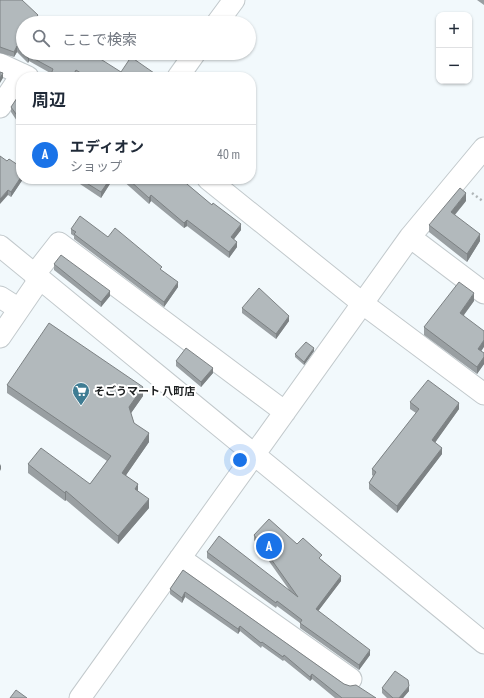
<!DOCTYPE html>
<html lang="ja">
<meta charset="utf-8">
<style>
:root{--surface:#fff;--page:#f2f2f3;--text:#1f2937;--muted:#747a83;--line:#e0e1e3;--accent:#1a73e8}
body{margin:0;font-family:"PT Sans Narrow","Noto Sans JP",sans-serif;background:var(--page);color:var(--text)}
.controls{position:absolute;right:12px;top:12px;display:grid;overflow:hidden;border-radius:8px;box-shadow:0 1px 3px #0004}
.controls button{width:36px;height:36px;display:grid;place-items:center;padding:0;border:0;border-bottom:1px solid var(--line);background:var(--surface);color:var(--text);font:20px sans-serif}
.you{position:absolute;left:240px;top:460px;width:14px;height:14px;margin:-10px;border:3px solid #fff;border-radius:50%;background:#1a73e8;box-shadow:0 0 0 6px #1a73e833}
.badge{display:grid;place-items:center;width:26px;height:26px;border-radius:50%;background:var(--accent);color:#fff;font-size:13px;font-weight:700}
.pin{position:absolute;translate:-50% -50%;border:2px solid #fff;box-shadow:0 1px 4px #0006}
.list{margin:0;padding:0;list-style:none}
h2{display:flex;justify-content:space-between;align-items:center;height:52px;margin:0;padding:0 16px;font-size:17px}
h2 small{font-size:13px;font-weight:400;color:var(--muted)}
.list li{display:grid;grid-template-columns:26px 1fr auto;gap:12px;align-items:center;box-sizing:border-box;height:60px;padding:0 16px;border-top:1px solid var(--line)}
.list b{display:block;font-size:15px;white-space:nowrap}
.list p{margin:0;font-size:13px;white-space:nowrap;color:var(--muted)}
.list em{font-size:13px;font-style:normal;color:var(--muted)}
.icon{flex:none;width:22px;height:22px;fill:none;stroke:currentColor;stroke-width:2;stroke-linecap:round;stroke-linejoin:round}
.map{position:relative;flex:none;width:484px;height:698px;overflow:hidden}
.search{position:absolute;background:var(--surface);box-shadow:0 1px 3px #0004;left:16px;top:16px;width:240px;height:44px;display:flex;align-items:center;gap:10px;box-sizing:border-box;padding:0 14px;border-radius:22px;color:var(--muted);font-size:15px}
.panel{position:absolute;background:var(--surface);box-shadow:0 1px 3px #0004;left:16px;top:72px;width:240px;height:112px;border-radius:16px}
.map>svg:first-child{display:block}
</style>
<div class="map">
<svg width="484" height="698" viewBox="0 0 484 698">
<rect width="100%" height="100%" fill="#f2f9fc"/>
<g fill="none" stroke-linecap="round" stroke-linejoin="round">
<defs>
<path id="minor" d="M217,23L234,0
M0,64L28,77
M178,77L195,53
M0,107L22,74
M208,179L362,303L484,394
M410,237L484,293
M0,246L484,643
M34,275L59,243L285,412
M0,297L19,309
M0,337L39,280
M180,558L351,679
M80,698L410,237L484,148"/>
</defs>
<use href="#minor" stroke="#c2c9cc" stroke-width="23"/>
<path stroke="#b0b6b8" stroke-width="2.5" stroke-dasharray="2 3" stroke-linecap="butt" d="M472,193L484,202"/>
<use href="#minor" stroke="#fff" stroke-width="21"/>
</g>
<path fill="#999fa2" d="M0,0L38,20L36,22L23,53L121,72L154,77H79L76,75L75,77H50L52,74L29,61L28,63L17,52L14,57L0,53Z
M477,0H484V5Z
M21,98V127L11,112V107Z
M0,156L21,179H23L11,197L8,195Z
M80,179H113L101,198L80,184Z
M121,179H181L241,230L234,239L237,247L229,258L187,226L184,228L151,201L149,204Z
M466,201L455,215L480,241L467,262L429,232V225Z
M71,229L108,237L162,271L178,287L164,307L74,239V236L71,234Z
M54,264L110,296L101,307L54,270Z
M474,301L464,315L481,351L484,353V364L477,374L424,335V327Z
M242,308L289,321L276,339L242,313Z
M314,351L304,365L295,357V354Z
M176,361L213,373L201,387L176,366Z
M7,385L143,396L131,413L134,423L149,442L126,475L138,491L149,508L118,544L66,500L65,501L28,473V464L90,484L107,461L7,393Z
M410,402L459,409L435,442L442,454L397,513L369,489V483L373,476L372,475V469L416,413L410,409Z
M254,535L322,560L341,581L318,611L370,655L359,670L300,628V623L277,606L276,608L207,558V552L290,591L254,540Z
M183,570L344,684L376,698H335L312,679L310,681L284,660L283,661L262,646L261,648L240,631L238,634L185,597L182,603L170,594V589Z
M382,688L409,691L403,698H387L382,693Z"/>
<path fill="#7d8284" d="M38,15V20L36,23L34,20Z
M17,46V52L14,57V52Z
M29,56V61L28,63V58Z
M76,70V75L75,77H72Z
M3,73V78L0,83V78Z
M154,73V77H151Z
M21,177V179H23L11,197V192Z
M110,179H113L101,198V192Z
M8,190V195L0,204V199Z
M466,193V201L451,219V212Z
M151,195V201L149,204V198Z
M187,220V226L184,228V223Z
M241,224V230L231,243V237Z
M480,234V241L467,262V254Z
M237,242V247L229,258V252Z
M178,282V287L164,307V302Z
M110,291V296L101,307V302Z
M474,293V301L460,320V313Z
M289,316V321L276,339V334Z
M484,340V347L478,356V349Z
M314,348V351L304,365V362Z
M484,357V364L477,374V367Z
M213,368V373L201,387V382Z
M143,387V396L129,416V407Z
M459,403V409L432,447V440Z
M149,433V442L122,481V473Z
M442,448V454L397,513V506Z
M1,464V469L0,471V466Z
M138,484V493L135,489Z
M66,491V500L65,501V493Z
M149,499V508L118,544V536Z
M341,576V581L316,614V609Z
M185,592V597L182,603V598Z
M240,626V631L238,634V629Z
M370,650V655L359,670V665Z
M312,674V679L310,681V677Z
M409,686V691L403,698H399Z"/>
<path fill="#b2b9bc" stroke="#7d8284" d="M0,0H22L38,15L34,20L37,23H23V53L17,46L14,52L0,47Z
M23,53H91L121,72L131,57L154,73L151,77H87L76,70L72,77H50L53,69L29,56L28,58Z
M0,72L3,73L0,78Z
M19,95L21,98V121L11,107Z
M0,156L7,161L9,159L21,167V177L11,192L8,190L0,199Z
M80,179H110L101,192Z
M128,179H181L212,205L213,203L241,224L231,237L237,242L229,252L187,220L184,223L151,195L149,198Z
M460,188L466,193L451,212L480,234L467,254L429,225Z
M80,216L108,237L115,228L162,267L160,269L178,282L164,302L74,234L76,232L71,229Z
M61,255L110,291L101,302L54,264Z
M459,282L474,293L460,313L484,331V340L478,349L484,353V357L477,367L424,327Z
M259,288L289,316L276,334L242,308Z
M49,323L143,387L129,407L134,423L149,433L122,473L138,484L135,489L149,499L118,536L66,491L65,493L28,464L41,448L90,484L111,456L7,385Z
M306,342L314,348L304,362L295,354Z
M186,348L213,368L201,382L176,361Z
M428,380L459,403L432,440L442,448L397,506L369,483L376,472L372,469L419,409L410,402Z
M269,519L297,544L303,538L322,555L319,558L341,576L316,609L370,650L359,665L300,623L302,620L277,601L276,603L207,552L219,536L298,597L254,535Z
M183,570L344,684L350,686L356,685L376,698H342L312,674L310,677L284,655L283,657L262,642L261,643L240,626L238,629L185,592L182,598L170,589Z
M395,671L408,680L409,686L399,698H393L382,688Z
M16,690L27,698H10Z"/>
<defs>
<symbol id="supermarket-pin" viewBox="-11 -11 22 30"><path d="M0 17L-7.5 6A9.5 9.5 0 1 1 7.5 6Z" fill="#3f7c93" stroke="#fff"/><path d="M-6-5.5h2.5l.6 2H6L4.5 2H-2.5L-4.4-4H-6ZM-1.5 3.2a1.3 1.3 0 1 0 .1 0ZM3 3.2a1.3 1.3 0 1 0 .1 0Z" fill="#fff"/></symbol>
</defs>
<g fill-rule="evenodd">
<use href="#supermarket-pin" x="71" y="381" width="20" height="27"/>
</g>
<g text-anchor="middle" stroke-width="4" stroke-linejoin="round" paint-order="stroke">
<g font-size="11" font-weight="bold" fill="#1b1e1f" stroke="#fff" text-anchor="start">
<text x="94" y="395">そごうマート 八町店</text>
</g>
</g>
</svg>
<div class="controls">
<button>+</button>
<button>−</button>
</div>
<div class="you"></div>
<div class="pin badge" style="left:269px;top:546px">A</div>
<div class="search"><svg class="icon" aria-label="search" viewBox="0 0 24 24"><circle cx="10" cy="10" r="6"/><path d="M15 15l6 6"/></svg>ここで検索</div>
<section class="panel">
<h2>周辺<small></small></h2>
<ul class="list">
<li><span class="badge">A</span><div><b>エディオン</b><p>ショップ</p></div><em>40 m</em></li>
</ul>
</section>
</div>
